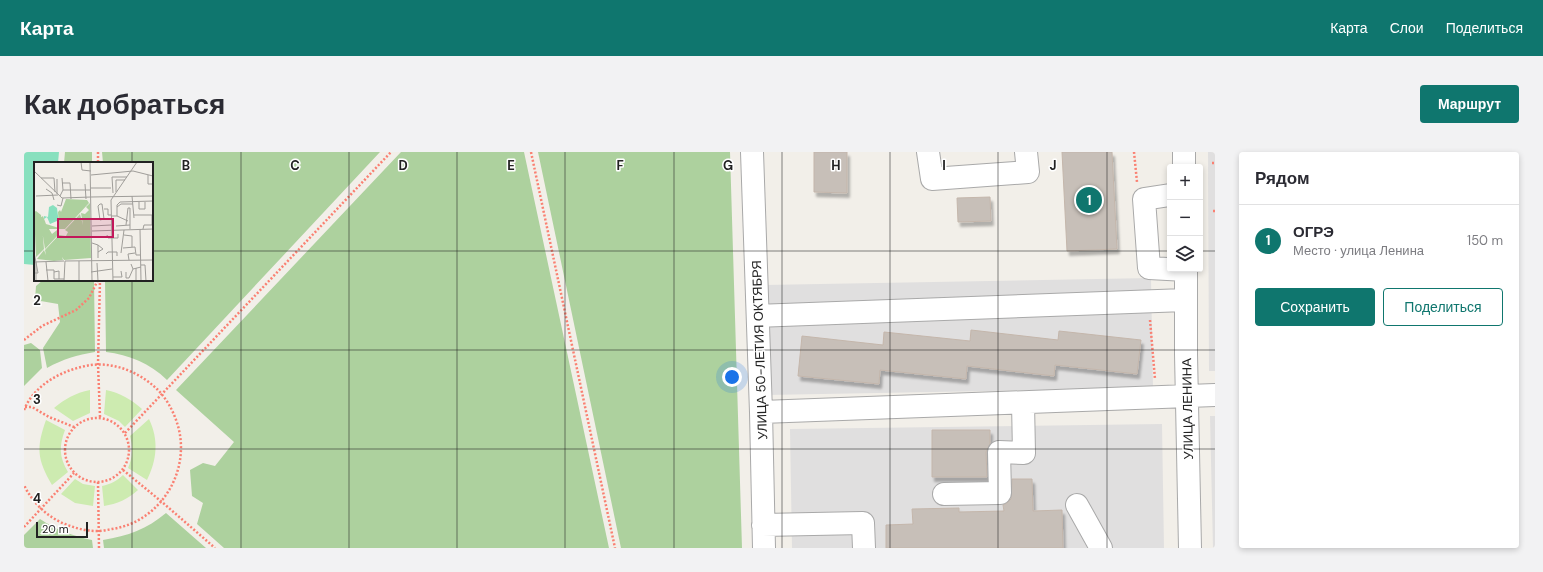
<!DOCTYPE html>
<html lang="ru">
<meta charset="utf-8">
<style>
:root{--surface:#fff;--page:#f2f2f3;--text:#2b2b33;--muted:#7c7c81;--line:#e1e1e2;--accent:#0f766e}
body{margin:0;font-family:"DM Sans",sans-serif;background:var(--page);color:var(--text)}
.controls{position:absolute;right:12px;top:12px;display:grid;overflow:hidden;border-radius:4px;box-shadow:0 2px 6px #0003}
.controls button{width:36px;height:36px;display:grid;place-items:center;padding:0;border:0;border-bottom:1px solid var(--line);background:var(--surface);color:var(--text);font:20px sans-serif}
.scale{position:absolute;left:12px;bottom:10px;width:52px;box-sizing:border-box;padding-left:4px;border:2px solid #222;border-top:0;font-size:11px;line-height:14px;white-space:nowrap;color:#222;-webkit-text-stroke:3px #fff;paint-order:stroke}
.you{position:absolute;left:708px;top:225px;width:14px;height:14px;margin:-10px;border:3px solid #fff;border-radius:50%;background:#1a73e8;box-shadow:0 0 0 6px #1a73e833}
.badge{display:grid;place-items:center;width:26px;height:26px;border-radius:50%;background:var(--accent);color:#fff;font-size:13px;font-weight:700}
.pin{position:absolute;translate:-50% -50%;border:2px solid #fff;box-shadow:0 1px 4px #0006}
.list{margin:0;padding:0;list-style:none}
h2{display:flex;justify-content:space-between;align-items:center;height:52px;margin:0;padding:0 16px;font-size:17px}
h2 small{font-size:13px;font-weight:400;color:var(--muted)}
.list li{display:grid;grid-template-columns:26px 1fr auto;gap:12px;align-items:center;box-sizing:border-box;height:72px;padding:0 16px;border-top:1px solid var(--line)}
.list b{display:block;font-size:15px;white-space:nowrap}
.list p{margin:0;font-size:13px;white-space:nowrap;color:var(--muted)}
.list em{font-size:13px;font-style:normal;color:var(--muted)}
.actions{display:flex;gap:8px;padding:12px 16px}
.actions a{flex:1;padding:9px 0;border:1px solid var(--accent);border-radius:4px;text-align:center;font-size:14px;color:var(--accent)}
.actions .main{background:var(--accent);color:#fff}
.icon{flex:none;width:22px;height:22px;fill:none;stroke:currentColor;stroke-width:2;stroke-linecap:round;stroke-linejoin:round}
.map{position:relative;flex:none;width:1191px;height:396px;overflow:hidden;border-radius:4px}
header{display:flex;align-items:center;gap:24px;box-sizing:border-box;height:56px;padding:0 20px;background:var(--accent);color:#fff}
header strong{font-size:19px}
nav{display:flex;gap:22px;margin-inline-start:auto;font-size:14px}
.intro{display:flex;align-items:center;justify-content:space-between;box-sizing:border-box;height:96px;padding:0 24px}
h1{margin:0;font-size:28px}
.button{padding:10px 18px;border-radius:4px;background:var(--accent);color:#fff;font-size:14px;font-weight:700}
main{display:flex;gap:24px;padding:0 24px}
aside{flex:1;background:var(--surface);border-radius:4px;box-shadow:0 2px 6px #0003}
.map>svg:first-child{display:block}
</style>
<header>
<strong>Карта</strong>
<nav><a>Карта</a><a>Слои</a><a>Поделиться</a></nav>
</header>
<div class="intro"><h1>Как добраться</h1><a class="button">Маршрут</a></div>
<main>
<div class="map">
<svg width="1191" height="396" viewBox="0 0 1191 396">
<defs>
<filter id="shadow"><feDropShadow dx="2.5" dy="4.5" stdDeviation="1" flood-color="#0004"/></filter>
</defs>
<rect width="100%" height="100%" fill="#f2efe9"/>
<path fill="#e0dfdf" d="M1184,0H1191V219H1185Z
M1127,126L1129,236L742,243L740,133Z
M1186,264H1191V396H1189Z
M1138,272L1140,396H768L766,277Z"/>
<path fill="#cdebb0" d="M66,238V261L49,269L30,256C41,247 51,241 66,238Z
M82,238C96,241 107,247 118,257L101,275L95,269L80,262Z
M125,267C135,288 133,308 123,328L104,316C109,305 109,295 106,284Z
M22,268L41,278C35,294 35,305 44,320L28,333C13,307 12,296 22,268Z
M99,323L114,338C104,347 93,352 80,354L78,334C87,332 93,329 99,323Z
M51,327L59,332L71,334L69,354L51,351L37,342Z"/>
<path fill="#add19e" d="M41,0H68V11H40Z
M78,0H356L143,228C126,211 105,203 82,200L81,128H128V11H79Z
M377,0H500L585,396H200L173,372L179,351L168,344L166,318L179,311L191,314L210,290L152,238Z
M514,0H706L718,396H597Z
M19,128H70L71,200C53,203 39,207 23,216L19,196L36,170L34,152L11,148L12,134Z
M7,191L16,198L18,216L0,234V193Z
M142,361L182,396H80L79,388C104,384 123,377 142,361Z
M16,367C33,378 49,384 68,388L69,396H0V383Z"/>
<path fill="#88e0be" d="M0,0H35L34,11H11V113L0,112Z"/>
<path fill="#c7bfb8" stroke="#c4b6ab" filter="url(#shadow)" d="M790,0H823V41L790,40Z
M1038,0H1088L1093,97L1043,99Z
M966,45L967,69L934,70L933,46Z
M947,178L1034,188L1035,179L1117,188L1113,222L1031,213L1030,224L943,214L942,227L856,218L855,232L774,224L778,184L859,193L860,180L946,189Z
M908,278H966V292L962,300L963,325H908Z
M988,327H1008L1009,359L1038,358L1039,396H862V373L889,372L888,357L935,356V360L980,359L979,353L983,351L987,347Z"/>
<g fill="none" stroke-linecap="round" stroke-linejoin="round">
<defs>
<path id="minor" d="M728,0L737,260L740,396
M904,0L908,27L1004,20L1002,0
M1160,0V15
M1146,43L1120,47L1125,116L1162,118
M1162,117V202L1166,396
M734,164L1161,148
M737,260L1191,243
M920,342L976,341L975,300L1000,301L999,251
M1053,353L1077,396
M739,373L839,371L840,396"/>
</defs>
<use href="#minor" stroke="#a9a9a9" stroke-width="24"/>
<path stroke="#fa8072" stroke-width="2.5" stroke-dasharray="2 2" stroke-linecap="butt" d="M74,0V11
M507,0L591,396
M1110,0L1113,30
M1188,11H1191
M1189,59H1191
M1126,168L1131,227
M0,188L18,174L52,158L65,146L74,128
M1,255H8L25,265L50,275
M0,258C11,231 41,217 67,213C92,210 116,221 133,237C143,247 150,260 154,274C167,320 136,370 88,377C83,378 78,379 73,379C61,379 51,376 41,372C23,365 8,350 0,333
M76,265L74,212L76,128
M41 298a32 32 0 1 1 64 0a32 32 0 1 1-64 0Z
M101,281L367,0
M99,318L138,350L191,396
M74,330L75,396
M0,375L50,321"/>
<use href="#minor" stroke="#fff" stroke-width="22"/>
</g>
<path fill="none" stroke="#222" stroke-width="1" stroke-opacity="0.55" d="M108,0V11M217,0V396M325,0V396M433,0V396M541,0V396M650,0V396M758,0V396M866,0V396M974,0V396M1083,0V396M0,99H11M128,99H1146M1176,99H1191M108,128V396M0,198H1191M0,297H1191"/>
<g text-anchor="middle" stroke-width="3" stroke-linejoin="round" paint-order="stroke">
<g font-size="13" fill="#222" stroke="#fff">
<text transform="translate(735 198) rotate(-92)" y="5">УЛИЦА 50-ЛЕТИЯ ОКТЯБРЯ</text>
<text transform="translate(1163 257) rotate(-91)" y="5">УЛИЦА ЛЕНИНА</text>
</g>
</g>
<g transform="translate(10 10)">
<rect width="119" height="119" fill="#f2efe9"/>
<path d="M32,37L53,38L55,41L31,67H15L18,72L23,68L24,73L11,87L6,56L9,54L12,62L25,66L24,50L26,48L27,50ZM56,41L57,96L30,98L28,95L29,98L20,99L3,97L10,88L12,93L11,88L25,73L32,74L34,70L31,68L46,52L49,63L47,51L51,52L55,48L52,45ZM2,49L7,53L10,87L2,95L0,50Z" fill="#add19e"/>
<path d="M19,43L23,46L25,62L23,59L16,62L13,55L10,57V54L14,55L15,45Z" fill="#88e0be"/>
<path fill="none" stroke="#9f9d99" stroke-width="1" d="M47,0L48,8L57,9M56,0L58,119M0,9L28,36L57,35M57,13L99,9L119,14M114,13V22H119M7,16H20L21,30M28,21H36L37,37M51,22L52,37M57,26H77M12,27L18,31L20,38M29,28H57M82,30V18H91M79,31L78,15H93M23,32V17M2,34L24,33M26,34L29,28L28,16M98,34L100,56M57,35L119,34M105,40V47H111V40M66,42H68L70,57L66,58L64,44ZM23,43L27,44L29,36M83,45L87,42H99M96,46V67M70,47H74V53H77M100,53H118V63M77,54H83V43L86,40L119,39M83,54L94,59M92,63L94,46H96M58,64L77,63M82,64L96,63M106,67L107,119M109,67L110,63H119M58,69L119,67M73,73L74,76H84V72M90,73L98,74V85M58,81L64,83V96M64,83L69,87L64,90M89,86L101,85L102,93H106M0,90L4,111H0M87,91L90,68M72,92L74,90H83V94M95,98L94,92L101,91M45,99V119M0,100L30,99M2,100V119M12,100L14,119M63,101L64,119M97,102L99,107L107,105M107,103H111L112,119M102,106V119M12,108H20V117H30M20,110L25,109V117M57,110L78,107M92,110V116H95L99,107M79,115H88L87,109M30,119L31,99L119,98M79,119L77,38L103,0"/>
<path fill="#c2185b" fill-opacity="0.15" stroke="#c2185b" stroke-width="2" d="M24,57H79V75H24Z"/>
<rect width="119" height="119" fill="none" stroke="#222" stroke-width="2"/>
</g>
<g font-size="13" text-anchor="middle" font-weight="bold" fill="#222" stroke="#fff" stroke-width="3" stroke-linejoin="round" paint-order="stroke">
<text x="162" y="18">B</text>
<text x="271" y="18">C</text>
<text x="379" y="18">D</text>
<text x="487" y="18">E</text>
<text x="596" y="18">F</text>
<text x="704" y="18">G</text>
<text x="812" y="18">H</text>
<text x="920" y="18">I</text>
<text x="1029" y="18">J</text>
<text x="13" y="153">2</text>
<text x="13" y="252">3</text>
<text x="13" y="351">4</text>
</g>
</svg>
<div class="controls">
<button>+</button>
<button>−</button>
<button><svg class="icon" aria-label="layers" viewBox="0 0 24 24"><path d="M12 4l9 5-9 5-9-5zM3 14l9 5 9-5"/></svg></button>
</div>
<div class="scale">20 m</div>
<div class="you"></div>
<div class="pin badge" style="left:1065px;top:48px">1</div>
</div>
<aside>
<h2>Рядом<small></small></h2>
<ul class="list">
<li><span class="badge">1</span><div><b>ОГРЭ</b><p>Место · улица Ленина</p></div><em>150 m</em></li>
</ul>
<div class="actions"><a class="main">Сохранить</a><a>Поделиться</a></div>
</aside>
</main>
